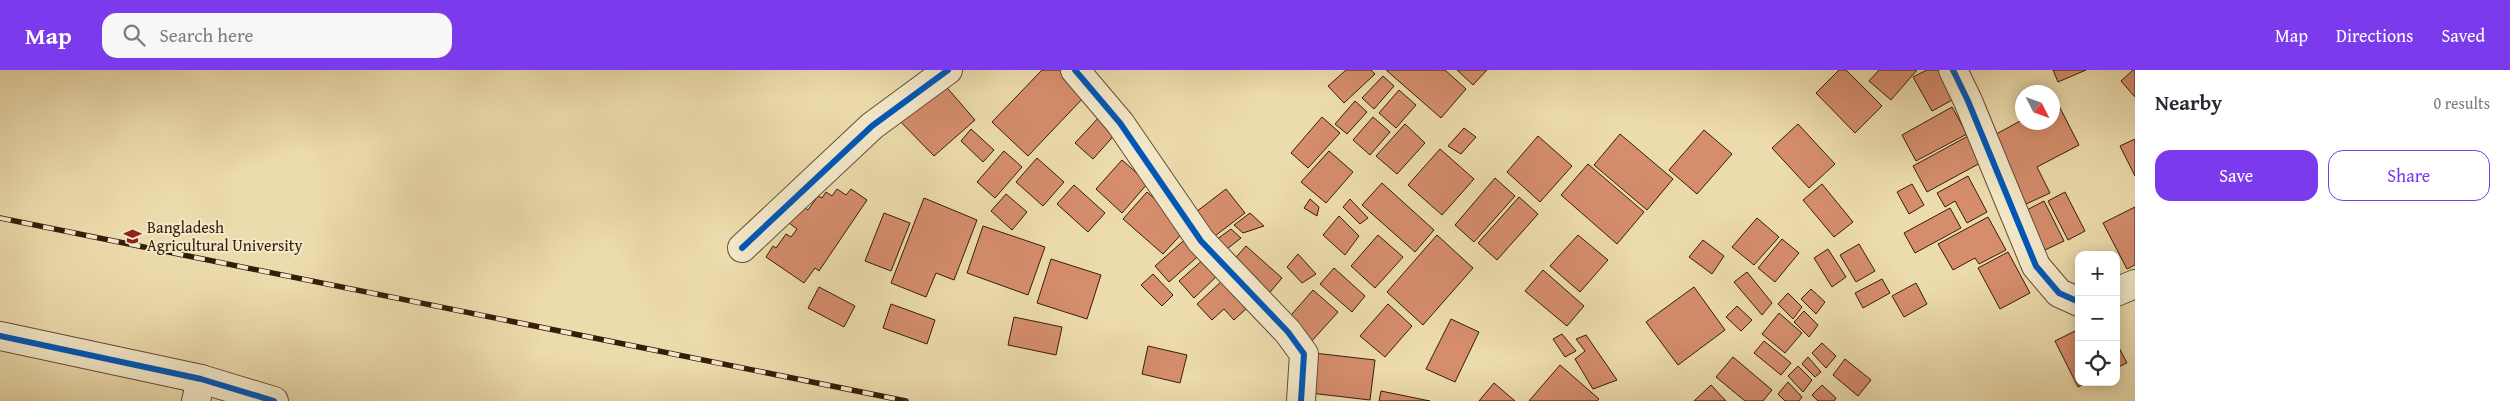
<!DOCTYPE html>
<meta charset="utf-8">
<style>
:root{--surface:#fff;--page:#f7f7f7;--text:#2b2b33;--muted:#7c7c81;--line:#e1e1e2;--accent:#7c3aed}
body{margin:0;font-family:"Gentium Book Plus",serif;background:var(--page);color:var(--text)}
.controls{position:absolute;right:15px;bottom:15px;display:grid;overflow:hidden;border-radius:10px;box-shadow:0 2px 12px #0003}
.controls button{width:45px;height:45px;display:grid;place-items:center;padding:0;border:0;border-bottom:1px solid var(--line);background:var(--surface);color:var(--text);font:25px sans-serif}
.compass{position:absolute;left:2015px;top:15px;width:45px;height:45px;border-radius:50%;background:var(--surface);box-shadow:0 2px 12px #0003;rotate:132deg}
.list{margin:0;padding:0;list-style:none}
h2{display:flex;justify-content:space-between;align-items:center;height:65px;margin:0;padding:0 20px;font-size:21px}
h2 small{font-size:16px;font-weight:400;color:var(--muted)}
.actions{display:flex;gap:10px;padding:15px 20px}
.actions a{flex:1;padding:11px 0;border:1px solid var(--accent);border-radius:15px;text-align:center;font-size:18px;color:var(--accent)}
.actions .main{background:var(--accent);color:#fff}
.icon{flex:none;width:28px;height:28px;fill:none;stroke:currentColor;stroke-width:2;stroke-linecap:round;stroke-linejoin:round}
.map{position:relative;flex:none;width:2135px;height:331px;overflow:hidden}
header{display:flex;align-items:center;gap:30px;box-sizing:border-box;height:70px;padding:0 25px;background:var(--accent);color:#fff}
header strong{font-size:24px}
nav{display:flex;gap:28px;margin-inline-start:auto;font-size:18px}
.search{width:350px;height:45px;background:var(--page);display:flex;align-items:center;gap:12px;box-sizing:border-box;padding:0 18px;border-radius:15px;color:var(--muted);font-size:19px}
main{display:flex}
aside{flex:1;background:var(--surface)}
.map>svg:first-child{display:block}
</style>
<header>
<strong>Map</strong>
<div class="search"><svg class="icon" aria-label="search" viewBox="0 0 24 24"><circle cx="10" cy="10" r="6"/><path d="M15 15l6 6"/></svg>Search here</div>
<nav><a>Map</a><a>Directions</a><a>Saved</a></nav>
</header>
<main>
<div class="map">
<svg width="2135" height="331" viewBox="0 0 2135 331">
<rect width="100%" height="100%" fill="#ecdbac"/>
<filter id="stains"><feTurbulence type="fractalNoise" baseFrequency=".004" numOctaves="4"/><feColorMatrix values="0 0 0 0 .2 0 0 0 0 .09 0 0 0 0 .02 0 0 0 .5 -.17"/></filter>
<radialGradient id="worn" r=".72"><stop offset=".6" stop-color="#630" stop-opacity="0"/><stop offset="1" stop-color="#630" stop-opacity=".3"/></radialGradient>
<path fill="#d58d6c" stroke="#351d0a" d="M1042,0H1060L1086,25L1028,86L992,52Z
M1346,0H1371L1375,4L1344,33L1328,16Z
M1386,0H1445L1466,19L1441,48Z
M1457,0H1487L1473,15Z
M1839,0H1846L1882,36L1855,63L1816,23Z
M1879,0H1917L1891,30L1869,11Z
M1927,0H1939L1954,29L1932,41L1913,7Z
M2053,0H2086L2058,12Z
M2133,0H2135V27L2121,11Z
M1383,6L1394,16L1374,39L1362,28Z
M943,13L975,50L934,86L896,47Z
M1399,20L1416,35L1396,58L1379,43Z
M1355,31L1367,42L1347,64L1335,54Z
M2057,32L2079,75L2037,97L2050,123L2024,135L1989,68L2022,50V52H2052V35Z
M1952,37L1967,64L1916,91L1902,65Z
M1101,45L1119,60L1093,89L1075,73Z
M1322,47L1340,63L1308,98L1291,83Z
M1373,47L1390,62L1370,85L1353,70Z
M1405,54L1425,73L1397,104L1376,86Z
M1798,54L1835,94L1809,118L1772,78Z
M1464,58L1476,67L1461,84L1448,76Z
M971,59L994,80L983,92L961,71Z
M1704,60L1732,84L1697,124L1669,100Z
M1620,64L1673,109L1647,140L1594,95Z
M1538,66L1572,96L1540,132L1507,102Z
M1968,66L1982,92L1927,122L1913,96Z
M2135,69V106L2120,76Z
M1440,79L1474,109L1442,145L1408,115Z
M1004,81L1022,97L995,128L977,112Z
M1329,81L1353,102L1326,133L1301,112Z
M1037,88L1064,112L1043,136L1016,112Z
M1122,90L1148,113L1122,143L1096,119Z
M1588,94L1644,142L1617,174L1561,125Z
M1968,106L1987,142L1967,153L1955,131L1945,137L1937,123Z
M1495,108L1515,126L1474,172L1455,155Z
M1382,113L1434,160L1415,182L1362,135Z
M1822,114L1853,152L1834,167L1803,130Z
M1912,114L1924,135L1909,144L1897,122Z
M1074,115L1105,143L1088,162L1057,134Z
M837,119L846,125L851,119L867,130L819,201L815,198L804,213L766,187L773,176L776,178L786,164L791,167L797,159L789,153L801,135L808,140L818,126L822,128L826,122L832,126Z
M1226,119L1245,143L1211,169L1192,145Z
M1147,122L1187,158L1163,184L1123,149Z
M2065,122L2085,161L2068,170L2048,131Z
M1006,124L1027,142L1012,160L991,141Z
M1519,127L1538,144L1497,190L1478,173Z
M924,128L977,150L954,210L936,203L926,227L891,213Z
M1310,129L1319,137L1317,146L1304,138Z
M1350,129L1368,148L1360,154L1343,137Z
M2044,131L2064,171L2045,180L2025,141Z
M2135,137V195L2127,199L2103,153Z
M1950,138L1961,158L1915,183L1904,163Z
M884,143L910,153L891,201L865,191Z
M1250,143L1264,156L1243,163L1234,155Z
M1339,146L1359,166L1345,185L1323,165Z
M1988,147L2006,180L1979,194L1975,188L1953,200L1938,174Z
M1757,148L1779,167L1754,195L1732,177Z
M983,156L1045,177L1028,225L967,203Z
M1231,159L1241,168L1222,183L1213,172Z
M1190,165L1204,181L1169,212L1155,196Z
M1378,165L1403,187L1375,218L1351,196Z
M1437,165L1473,198L1423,255L1387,222Z
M1578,165L1608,190L1580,222L1550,196Z
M1782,169L1799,183L1775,212L1758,198Z
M1703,170L1724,186L1712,204L1689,187Z
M1859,174L1875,201L1856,212L1840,185Z
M1246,176L1282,208L1266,227L1230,194Z
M1828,179L1846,207L1832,217L1814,188Z
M2008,182L2030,223L2000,239L1978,198Z
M1298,184L1316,204L1302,213L1287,197Z
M1205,188L1219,204L1194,228L1179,211Z
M1051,189L1101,205L1087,249L1037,233Z
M1334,198L1365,226L1352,242L1320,214Z
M1543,200L1584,236L1567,256L1525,221Z
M1747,202L1772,233L1762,245L1734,212Z
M1153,204L1173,225L1162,236L1141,215Z
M1882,209L1890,223L1863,238L1855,223Z
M1223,210L1248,237L1234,250L1224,239L1212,250L1197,234Z
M1916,213L1927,234L1904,247L1892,226Z
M819,217L855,236L844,257L808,238Z
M1694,217L1725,260L1678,295L1646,252Z
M1811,219L1825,232L1816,244L1801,229Z
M1313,220L1338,242L1310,273L1285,252Z
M1788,223L1802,237L1793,249L1778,234Z
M891,234L935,250L927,274L883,258Z
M1388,234L1412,256L1385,287L1360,266Z
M1737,236L1752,250L1741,261L1726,247Z
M1804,241L1818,255L1809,267L1794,252Z
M1779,243L1802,263L1785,283L1762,264Z
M1014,247L1062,257L1056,285L1008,275Z
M1451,249L1479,262L1455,312L1426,299Z
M2079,259V312H2088L2078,317L2055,271Z
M1562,264L1576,281L1565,287L1553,269Z
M1586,265L1617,310L1593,319L1575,289L1585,281L1576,269Z
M1764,271L1791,293L1781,305L1754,283Z
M2116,272L2127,293L2116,298Z
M1822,273L1836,286L1826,298L1812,283Z
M1148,276L1187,285L1180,313L1142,304Z
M1314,283L1375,290L1370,330L1310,323Z
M1733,287L1772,320L1763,331H1745L1716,307Z
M1808,287L1821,302L1815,307L1802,294Z
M1845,289L1871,310L1858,326L1833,305Z
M1560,295L1599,329L1597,331H1529Z
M1798,296L1812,310L1803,322L1788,306Z
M1788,312L1802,327L1799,331H1785L1778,324Z
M1494,313L1515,331H1479Z
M1711,315L1726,331H1694Z
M1822,315L1836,328L1834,331H1818L1812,325Z
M1381,321L1430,331H1379Z"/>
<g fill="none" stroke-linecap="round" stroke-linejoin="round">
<defs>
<path id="minor" d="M1075,0L1120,53L1201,171L1288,262L1304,284L1301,331
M1953,0L1968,31L2036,196L2059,223L2079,232
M742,178L872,56L948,0
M2116,222L2135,214
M196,331L201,309"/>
<path id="tertiary" d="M0,266L201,309L274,331"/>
</defs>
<use href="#minor" stroke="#634c32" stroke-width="30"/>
<use href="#tertiary" stroke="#634c32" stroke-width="30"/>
<use href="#minor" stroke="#f3e8c9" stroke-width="28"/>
<use href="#tertiary" stroke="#f3e8c9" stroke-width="28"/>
<defs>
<path id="rail" d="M0,148L906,331"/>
</defs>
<use href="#rail" stroke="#351d0a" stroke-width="5.5"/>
<use href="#rail" stroke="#f3e8c9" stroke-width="4" stroke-dasharray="11" stroke-linecap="butt"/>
<defs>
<path id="cycleway" d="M1075,0L1120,53L1201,171L1288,262L1304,284L1301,331
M1953,0L1968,31L2036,196L2059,223L2079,232
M742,178L872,56L948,0
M0,266L201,309L274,331"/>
</defs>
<use href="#cycleway" stroke="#f3e8c9" stroke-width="9"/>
<use href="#cycleway" stroke="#0057b8" stroke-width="6"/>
</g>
<defs>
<symbol id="university-bare" viewBox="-9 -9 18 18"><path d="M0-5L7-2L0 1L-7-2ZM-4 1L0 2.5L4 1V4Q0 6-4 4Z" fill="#8f2418" stroke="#f3e8c9" stroke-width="2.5" paint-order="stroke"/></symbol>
</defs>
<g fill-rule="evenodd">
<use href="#university-bare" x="120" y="154" width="25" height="25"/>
</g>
<g text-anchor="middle" stroke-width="4" stroke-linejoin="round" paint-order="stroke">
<g font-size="16" fill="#351d0a" stroke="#f3e8c9" text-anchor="start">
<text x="147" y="163">Bangladesh<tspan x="147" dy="18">Agricultural University</tspan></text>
</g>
</g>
<rect width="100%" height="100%" filter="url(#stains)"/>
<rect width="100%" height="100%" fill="url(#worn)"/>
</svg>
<div class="controls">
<button>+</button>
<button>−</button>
<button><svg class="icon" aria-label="locate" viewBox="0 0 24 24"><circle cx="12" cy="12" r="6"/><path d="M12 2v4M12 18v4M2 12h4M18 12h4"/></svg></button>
</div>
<svg class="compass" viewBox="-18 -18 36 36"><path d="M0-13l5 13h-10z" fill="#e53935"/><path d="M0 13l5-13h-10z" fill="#7c7c81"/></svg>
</div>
<aside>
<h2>Nearby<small>0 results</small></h2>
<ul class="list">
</ul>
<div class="actions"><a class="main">Save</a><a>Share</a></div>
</aside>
</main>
